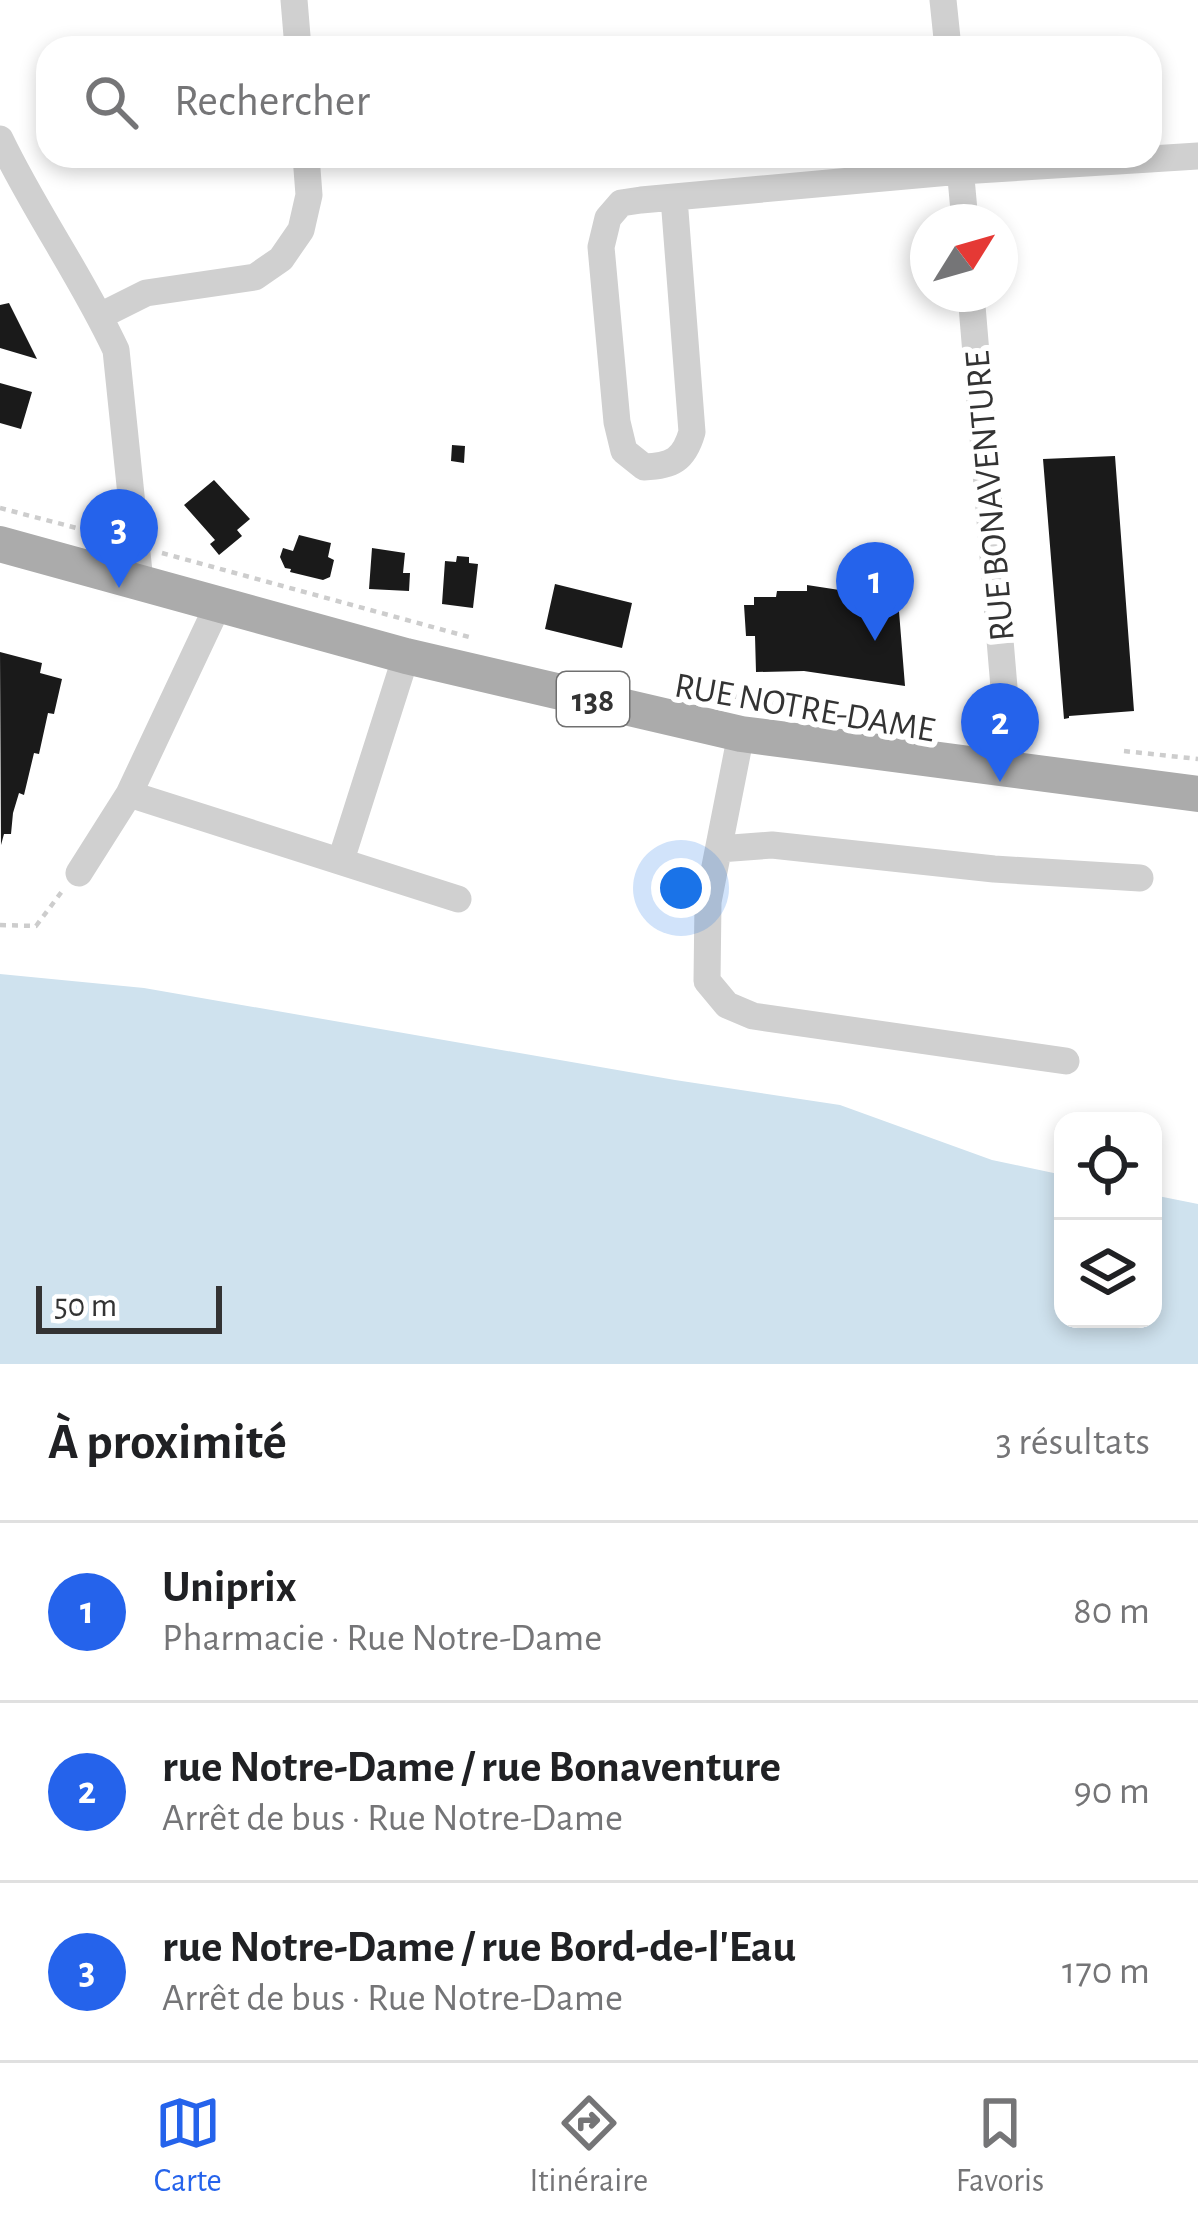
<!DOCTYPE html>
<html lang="fr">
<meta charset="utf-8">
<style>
:root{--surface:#fff;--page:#f2f2f2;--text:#202124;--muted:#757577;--line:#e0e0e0;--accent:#2563eb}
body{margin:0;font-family:"Alegreya Sans",sans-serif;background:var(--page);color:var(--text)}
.controls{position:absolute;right:36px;bottom:36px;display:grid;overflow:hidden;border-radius:24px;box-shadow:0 6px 18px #0003}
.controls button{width:108px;height:108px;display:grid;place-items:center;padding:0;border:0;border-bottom:3px solid var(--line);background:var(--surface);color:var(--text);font:60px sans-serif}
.compass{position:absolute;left:910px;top:204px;width:108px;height:108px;border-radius:50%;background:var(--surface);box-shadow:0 6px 18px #0003;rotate:53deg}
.scale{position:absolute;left:36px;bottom:30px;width:186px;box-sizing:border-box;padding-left:12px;border:6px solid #333;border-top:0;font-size:33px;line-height:42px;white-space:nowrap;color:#333;-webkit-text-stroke:9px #fff;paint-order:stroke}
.you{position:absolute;left:681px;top:888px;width:42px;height:42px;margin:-30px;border:9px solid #fff;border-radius:50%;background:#1a73e8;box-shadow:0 0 0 18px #1a73e833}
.badge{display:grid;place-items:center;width:78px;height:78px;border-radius:50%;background:var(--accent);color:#fff;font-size:39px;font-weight:700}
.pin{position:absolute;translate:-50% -99px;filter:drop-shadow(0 3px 6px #0008)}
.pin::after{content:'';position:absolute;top:63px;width:42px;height:36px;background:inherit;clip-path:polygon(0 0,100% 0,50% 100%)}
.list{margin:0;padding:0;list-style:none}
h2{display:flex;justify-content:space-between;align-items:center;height:156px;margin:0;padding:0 48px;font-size:51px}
h2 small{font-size:39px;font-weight:400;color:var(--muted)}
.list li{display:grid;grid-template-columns:78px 1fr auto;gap:36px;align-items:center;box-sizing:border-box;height:180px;padding:0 48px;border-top:3px solid var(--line)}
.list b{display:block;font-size:45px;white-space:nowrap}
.list p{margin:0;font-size:39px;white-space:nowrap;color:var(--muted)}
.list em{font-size:39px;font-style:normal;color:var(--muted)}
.icon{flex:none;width:66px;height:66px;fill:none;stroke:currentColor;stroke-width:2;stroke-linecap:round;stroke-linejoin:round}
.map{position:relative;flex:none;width:1198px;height:1364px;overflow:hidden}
.search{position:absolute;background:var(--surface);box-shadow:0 6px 18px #0003;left:36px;right:36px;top:36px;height:132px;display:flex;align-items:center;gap:30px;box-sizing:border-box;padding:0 42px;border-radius:36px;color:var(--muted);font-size:45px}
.sheet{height:696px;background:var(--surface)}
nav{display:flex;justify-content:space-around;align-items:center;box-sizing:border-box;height:168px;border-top:3px solid var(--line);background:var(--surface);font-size:33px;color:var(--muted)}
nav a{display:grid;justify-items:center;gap:6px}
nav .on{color:var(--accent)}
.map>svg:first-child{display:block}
</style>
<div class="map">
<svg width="1198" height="1364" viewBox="0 0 1198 1364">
<rect width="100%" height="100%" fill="#fff"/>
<path fill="#cfe2ee" d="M0,974L144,988L675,1080L840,1105L992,1160L1063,1175V1319H1153V1195L1198,1204V1364H0Z"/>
<path fill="#1a1a1a" d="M9,303L37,359L0,348V305Z
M0,383L32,392L21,429L0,423Z
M452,445L465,446L464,463L451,461Z
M1115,456L1134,711L1069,716V718L1064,719L1043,459Z
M214,480L250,519L237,530L242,536L219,555L210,544L215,540L184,505Z
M299,535L331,543L328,557L334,560L330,577L323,580L290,572L291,569L285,568L280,557L283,548L293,551Z
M372,548L405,553L403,573H410L409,591L369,589Z
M457,556L469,557V563L478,564L473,608L442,604L445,561L456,562Z
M555,584L632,603L622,648L545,629Z
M807,585L898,599L905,686L804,671L756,672L755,636H746L744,605H754V597H776L777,591H807Z
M0,652L42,663L40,673L62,679L54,714L48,713L39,754L34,753L24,795L19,793L13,813L11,834H4L1,845Z"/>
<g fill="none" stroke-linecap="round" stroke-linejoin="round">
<path stroke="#cdcdcd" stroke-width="4.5" stroke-dasharray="6 6" stroke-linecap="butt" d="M0,508L111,537
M162,553L469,637
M696,690L827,712
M1124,751L1198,759
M0,925L36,926L63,890"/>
<path stroke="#d0d0d0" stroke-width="27" d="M294,0L298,48
M943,0L948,48
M0,139C35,212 82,277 116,350L140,582
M959,156L965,222
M674,198L692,432C684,460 672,466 644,467L624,451L617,422L601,247L608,218L621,203L641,200L961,171L1198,156
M971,294L1011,771
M100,316L146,293L255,277L281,259L301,230L309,195L306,156
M741,734L708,902L707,981L727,1005L753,1016L1066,1061
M129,794L458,899
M719,849L772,845L994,869L1140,878
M341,860L406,656
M79,873L129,794L218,605"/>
<path stroke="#ababab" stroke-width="36" d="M0,544L406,656L741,734L1198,794"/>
</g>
<g text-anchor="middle" stroke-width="12" stroke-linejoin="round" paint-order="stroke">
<rect fill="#fff" stroke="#707070" stroke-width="3" x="557" y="672" width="72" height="54" rx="9"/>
<g font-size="33" font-weight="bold" fill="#333">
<text x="593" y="711">138</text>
</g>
<g font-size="36" fill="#333" stroke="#fff">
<text transform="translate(988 496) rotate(-95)" y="13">RUE BONAVENTURE</text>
<text transform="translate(805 706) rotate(10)" y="13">RUE NOTRE-DAME</text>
</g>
</g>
</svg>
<div class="controls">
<button><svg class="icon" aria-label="locate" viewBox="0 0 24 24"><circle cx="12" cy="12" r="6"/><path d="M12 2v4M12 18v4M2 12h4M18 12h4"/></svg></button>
<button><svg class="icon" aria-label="layers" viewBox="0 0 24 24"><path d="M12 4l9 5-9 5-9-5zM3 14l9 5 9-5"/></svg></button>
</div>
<svg class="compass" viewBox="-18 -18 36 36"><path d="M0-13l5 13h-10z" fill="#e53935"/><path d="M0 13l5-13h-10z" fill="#757577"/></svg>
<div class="scale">50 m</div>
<div class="you"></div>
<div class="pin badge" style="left:875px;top:641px">1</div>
<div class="pin badge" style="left:1000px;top:782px">2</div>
<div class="pin badge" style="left:119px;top:588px">3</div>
<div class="search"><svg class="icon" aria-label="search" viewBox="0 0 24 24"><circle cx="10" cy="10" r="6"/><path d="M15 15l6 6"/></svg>Rechercher</div>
</div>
<section class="sheet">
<h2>À proximité<small>3 résultats</small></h2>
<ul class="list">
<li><span class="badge">1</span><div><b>Uniprix</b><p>Pharmacie · Rue Notre-Dame</p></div><em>80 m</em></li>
<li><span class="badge">2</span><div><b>rue Notre-Dame / rue Bonaventure</b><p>Arrêt de bus · Rue Notre-Dame</p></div><em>90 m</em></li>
<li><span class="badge">3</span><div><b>rue Notre-Dame / rue Bord-de-l'Eau</b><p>Arrêt de bus · Rue Notre-Dame</p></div><em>170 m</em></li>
</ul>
</section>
<nav>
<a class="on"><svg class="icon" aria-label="map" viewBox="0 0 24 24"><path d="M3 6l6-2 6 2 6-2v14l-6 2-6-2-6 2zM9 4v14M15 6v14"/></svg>Carte</a>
<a><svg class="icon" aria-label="directions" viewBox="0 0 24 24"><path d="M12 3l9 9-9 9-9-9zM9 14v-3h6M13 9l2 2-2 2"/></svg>Itinéraire</a>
<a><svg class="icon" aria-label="saved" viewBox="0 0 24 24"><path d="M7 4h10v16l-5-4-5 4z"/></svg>Favoris</a>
</nav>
